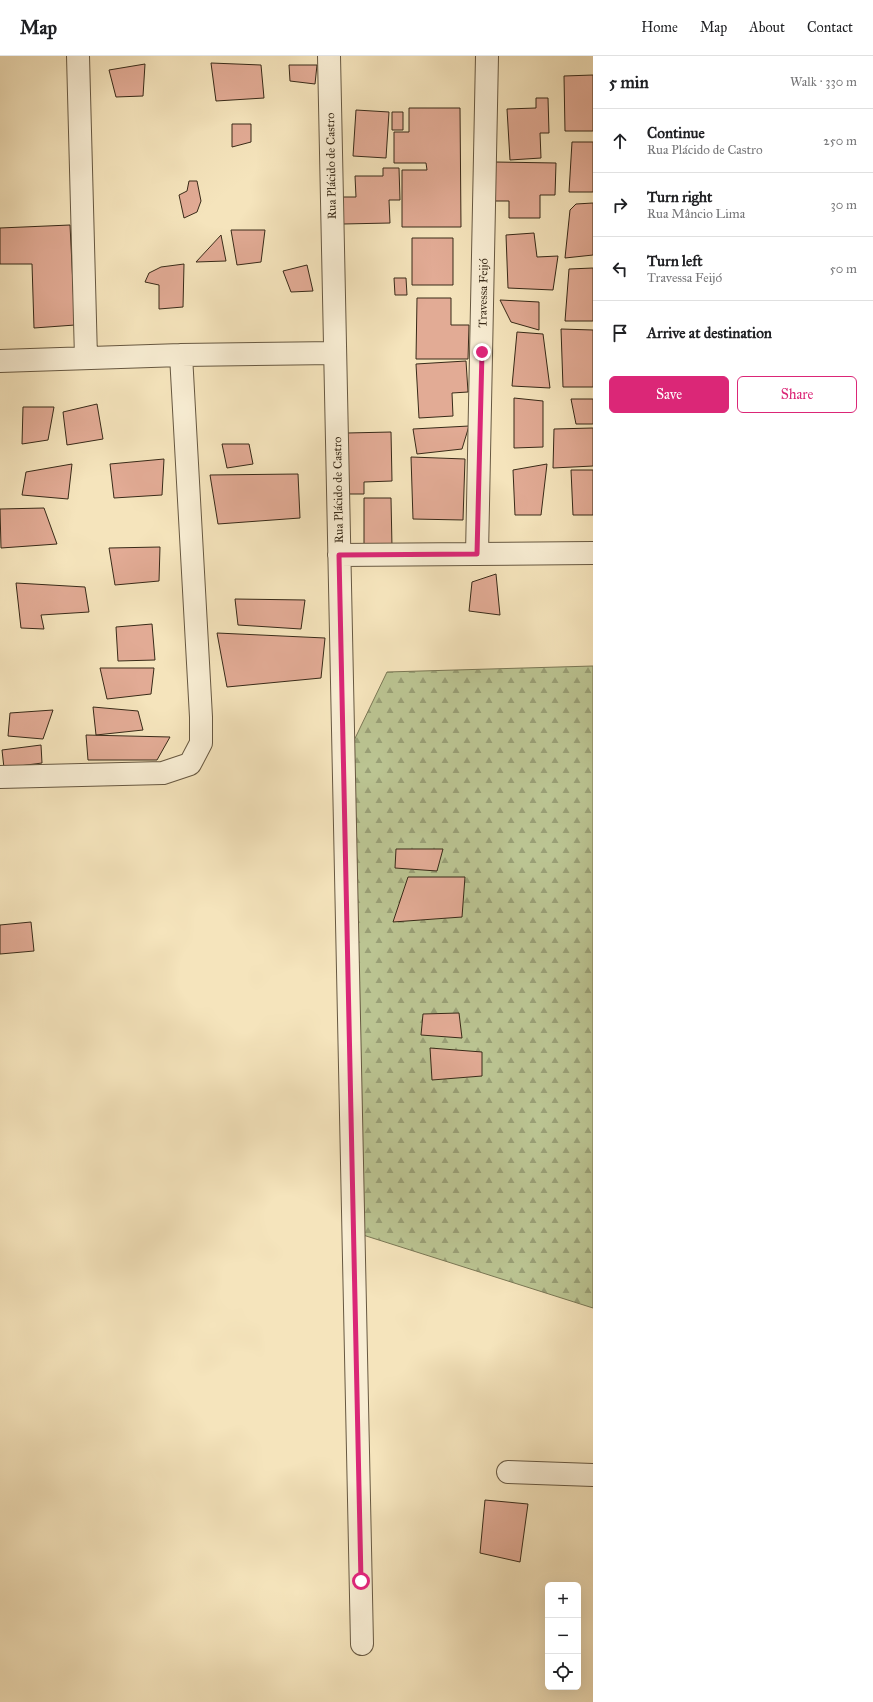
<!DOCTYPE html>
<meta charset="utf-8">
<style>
:root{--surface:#fff;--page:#f2f2f2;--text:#202124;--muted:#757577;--line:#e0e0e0;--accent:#db2777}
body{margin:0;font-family:"IM FELL Great Primer",serif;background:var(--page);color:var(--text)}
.controls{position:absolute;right:12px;bottom:12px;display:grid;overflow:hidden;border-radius:6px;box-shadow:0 4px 16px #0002}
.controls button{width:36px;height:36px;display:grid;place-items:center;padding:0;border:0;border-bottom:1px solid var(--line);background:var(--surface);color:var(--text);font:20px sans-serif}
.stop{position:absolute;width:12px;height:12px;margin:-9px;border:3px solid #db2777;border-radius:50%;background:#fff}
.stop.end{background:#db2777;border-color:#fff;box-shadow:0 1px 4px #0008}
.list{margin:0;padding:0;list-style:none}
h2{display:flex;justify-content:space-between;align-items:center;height:52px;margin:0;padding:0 16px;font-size:17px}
h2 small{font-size:13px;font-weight:400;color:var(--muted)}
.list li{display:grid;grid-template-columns:26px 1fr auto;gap:12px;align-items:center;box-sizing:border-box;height:64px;padding:0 16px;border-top:1px solid var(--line)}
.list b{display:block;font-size:15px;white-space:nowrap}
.list p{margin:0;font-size:13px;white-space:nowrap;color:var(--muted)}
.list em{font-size:13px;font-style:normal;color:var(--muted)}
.actions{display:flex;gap:8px;padding:12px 16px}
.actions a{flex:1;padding:9px 0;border:1px solid var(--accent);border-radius:6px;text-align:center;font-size:14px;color:var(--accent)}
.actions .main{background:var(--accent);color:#fff}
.icon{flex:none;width:22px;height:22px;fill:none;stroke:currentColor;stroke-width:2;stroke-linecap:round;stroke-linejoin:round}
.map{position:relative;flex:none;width:593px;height:1646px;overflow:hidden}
header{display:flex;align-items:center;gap:24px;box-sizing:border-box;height:56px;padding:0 20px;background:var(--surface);border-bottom:1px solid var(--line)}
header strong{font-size:19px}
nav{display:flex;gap:22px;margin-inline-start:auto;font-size:14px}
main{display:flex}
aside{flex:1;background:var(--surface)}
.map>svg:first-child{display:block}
</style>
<header>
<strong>Map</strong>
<nav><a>Home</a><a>Map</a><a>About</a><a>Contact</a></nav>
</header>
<main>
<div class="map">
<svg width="593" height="1646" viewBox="0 0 593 1646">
<defs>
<pattern id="forest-firs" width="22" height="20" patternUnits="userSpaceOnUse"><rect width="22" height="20" fill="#bbc492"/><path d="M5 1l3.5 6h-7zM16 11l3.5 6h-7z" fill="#999f76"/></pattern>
</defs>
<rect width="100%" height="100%" fill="#f5e4bc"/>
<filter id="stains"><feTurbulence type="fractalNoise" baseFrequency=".005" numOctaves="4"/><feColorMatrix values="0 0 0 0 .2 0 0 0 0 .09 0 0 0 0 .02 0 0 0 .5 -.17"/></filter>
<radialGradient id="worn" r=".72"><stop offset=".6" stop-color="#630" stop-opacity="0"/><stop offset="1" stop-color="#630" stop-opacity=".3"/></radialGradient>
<path fill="url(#forest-firs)" stroke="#7a7755" d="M593,610V1252L363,1179L346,701L387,616Z"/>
<path fill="#e2ab95" stroke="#382a18" d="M211,7L261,9L264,42L216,45Z
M145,8L143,40L116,41L109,14Z
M289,9H317L315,28L290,25Z
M593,19V75H565L564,20Z
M536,42H548L549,77H540L541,102L510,104L507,53L536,52Z
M409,52H460L461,171H402V114H427L426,107H394V76H409Z
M356,54L389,56L386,102L353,100Z
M392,56H403V74H392Z
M232,68H251V86L232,91Z
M572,86H593V136H569Z
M495,106L556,107L555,139H540V162H509V145H495Z
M383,112H399L400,144H389L390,167L343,168L342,141H356L355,120H383Z
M189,125H197L201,145L197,156L184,162L179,139L187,135Z
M593,147V199L565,202L570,154L576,148Z
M70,169L75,269L34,272L32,208H0V172Z
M231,174H265L261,206L237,209Z
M534,177L537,201L558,200L553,234L508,232L506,179Z
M221,179L226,205L196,206Z
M412,182H453V229H412Z
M184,208L183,251L159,253V229L145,226L149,217L161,211Z
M307,209L313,235L291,236L283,215Z
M593,212V265H565L569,213Z
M394,222H406L407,239H395Z
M417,242H451V269H469L468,303H416Z
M500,244L539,246V274L511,266Z
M561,273L593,274V331H563Z
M517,276L543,278L550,332L512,330Z
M466,305L468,336L452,337L453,360L419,362L416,308Z
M514,342L543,345V391L514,392Z
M571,343H593V368H576Z
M97,348L103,383L67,389L63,356Z
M23,351H54L48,384L22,388Z
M469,370L462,393L417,398L413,373Z
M593,372V410L553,412L554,373Z
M391,376L392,425L364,426V438H348L347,377Z
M222,388H249L253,408L227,412Z
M411,401L465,403L463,464L413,463Z
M164,403L162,439L114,442L110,408Z
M72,408L68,443L22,439L26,416Z
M547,408L541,459H515L513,414Z
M571,414H593V459H573Z
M298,418L300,462L218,468L210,419Z
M364,442H391L392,491H364Z
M44,452L57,488L1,492L0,453Z
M160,491L159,525L115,529L109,492Z
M496,518L500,559L469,555L472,526Z
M16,527L85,531L89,556L41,559L44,573L21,572Z
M235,543L305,544L301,573L238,569Z
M152,568L155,604L118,605L116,571Z
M217,577L325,582L321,622L227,631Z
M100,612H154L151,638L107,643Z
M93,651L138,655L143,674L96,679Z
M53,654L43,683L8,680L10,657Z
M86,679L170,681L157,704H88Z
M41,689L42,707L4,712L2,694Z
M396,793H443L437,815L395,812Z
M408,821H465L462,861L393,866Z
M31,866L34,895L0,898V869Z
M459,957L462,982L421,979L423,958Z
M430,992L482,996V1020L432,1024Z
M485,1444L528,1448L520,1506L480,1497Z"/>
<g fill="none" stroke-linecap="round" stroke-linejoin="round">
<defs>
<path id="minor" d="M78,0L86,302
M329,0L362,1588
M0,305L181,299L335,297
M477,498L487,0
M339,499L593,497
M0,721L163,717L190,708L201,687V661L181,299
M508,1416L593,1419"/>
</defs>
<use href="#minor" stroke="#675841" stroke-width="24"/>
<use href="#minor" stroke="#f8edd3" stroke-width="22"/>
</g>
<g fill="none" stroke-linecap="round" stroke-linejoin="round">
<path stroke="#db2777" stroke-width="5" d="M361,1525L339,499L477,498L482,296"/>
</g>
<g text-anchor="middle" stroke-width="3" stroke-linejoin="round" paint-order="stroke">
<g font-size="12" fill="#382a18" stroke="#f8edd3">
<text transform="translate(331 110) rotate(-91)" y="4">Rua Plácido de Castro</text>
<text transform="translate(483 237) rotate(-89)" y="4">Travessa Feijó</text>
<text transform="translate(338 434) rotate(-91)" y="4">Rua Plácido de Castro</text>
</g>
</g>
<rect width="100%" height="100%" filter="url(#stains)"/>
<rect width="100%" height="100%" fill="url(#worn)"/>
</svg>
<div class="controls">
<button>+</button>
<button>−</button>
<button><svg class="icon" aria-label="locate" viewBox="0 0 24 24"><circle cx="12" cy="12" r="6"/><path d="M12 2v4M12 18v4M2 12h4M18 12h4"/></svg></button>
</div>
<div class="stop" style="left:361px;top:1525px"></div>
<div class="stop end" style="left:482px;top:296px"></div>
</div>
<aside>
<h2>5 min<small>Walk · 330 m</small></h2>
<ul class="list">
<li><svg class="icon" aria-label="ahead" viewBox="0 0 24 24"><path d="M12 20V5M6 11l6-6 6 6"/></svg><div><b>Continue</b><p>Rua Plácido de Castro</p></div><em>250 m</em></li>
<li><svg class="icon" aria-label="right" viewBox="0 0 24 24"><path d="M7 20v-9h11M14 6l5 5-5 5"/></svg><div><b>Turn right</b><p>Rua Mâncio Lima</p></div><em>30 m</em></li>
<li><svg class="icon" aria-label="left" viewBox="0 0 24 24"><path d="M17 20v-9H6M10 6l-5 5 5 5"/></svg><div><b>Turn left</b><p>Travessa Feijó</p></div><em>50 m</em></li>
<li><svg class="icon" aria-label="arrive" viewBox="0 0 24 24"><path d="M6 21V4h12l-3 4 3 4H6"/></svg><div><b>Arrive at destination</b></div></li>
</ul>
<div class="actions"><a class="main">Save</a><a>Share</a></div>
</aside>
</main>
